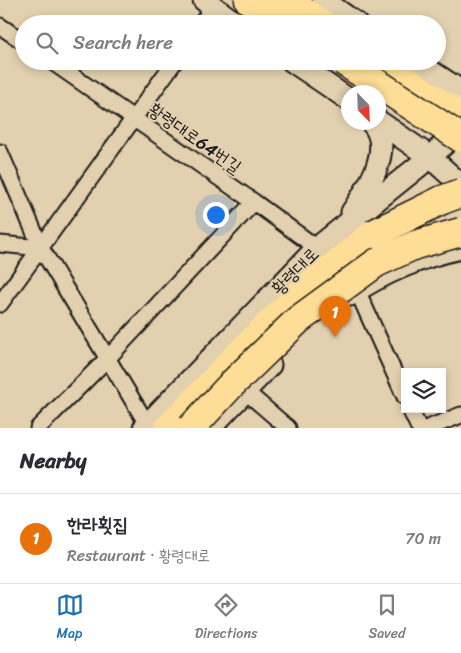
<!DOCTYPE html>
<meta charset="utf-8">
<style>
:root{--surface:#fff;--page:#f2f2f3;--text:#2b2b33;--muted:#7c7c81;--line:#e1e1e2;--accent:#1f6fb2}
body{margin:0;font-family:Sriracha,"Poor Story",sans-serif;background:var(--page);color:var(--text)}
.controls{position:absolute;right:15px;bottom:15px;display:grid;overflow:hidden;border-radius:0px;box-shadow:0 2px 8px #0003}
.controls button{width:45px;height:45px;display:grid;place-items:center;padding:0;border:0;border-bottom:1px solid var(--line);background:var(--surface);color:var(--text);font:25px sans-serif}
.compass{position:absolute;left:341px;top:85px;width:45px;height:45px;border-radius:50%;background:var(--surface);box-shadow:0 2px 8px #0003;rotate:157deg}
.you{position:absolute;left:215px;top:214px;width:18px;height:18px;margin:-12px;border:4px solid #fff;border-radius:50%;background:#1a73e8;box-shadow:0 0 0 8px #1a73e833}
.badge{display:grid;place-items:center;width:32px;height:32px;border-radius:50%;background:var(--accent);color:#fff;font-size:16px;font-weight:700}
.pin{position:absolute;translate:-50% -41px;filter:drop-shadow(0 1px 2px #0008)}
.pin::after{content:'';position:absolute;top:26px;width:18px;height:15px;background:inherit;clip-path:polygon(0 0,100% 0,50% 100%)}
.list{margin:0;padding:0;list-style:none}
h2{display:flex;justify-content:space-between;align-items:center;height:65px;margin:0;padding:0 20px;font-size:21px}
h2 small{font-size:16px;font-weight:400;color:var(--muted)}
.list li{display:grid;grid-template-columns:32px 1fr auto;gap:15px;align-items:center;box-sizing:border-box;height:90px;padding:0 20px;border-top:1px solid var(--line)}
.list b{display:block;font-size:19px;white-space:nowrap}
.list p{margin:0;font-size:16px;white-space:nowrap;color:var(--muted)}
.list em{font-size:16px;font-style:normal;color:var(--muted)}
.icon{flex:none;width:28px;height:28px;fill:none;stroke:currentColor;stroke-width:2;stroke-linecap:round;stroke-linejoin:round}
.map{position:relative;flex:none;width:461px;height:428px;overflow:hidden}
.search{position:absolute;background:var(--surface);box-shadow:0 2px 8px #0003;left:15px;right:15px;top:15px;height:55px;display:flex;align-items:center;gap:12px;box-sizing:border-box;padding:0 18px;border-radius:28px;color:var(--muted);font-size:19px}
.sheet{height:155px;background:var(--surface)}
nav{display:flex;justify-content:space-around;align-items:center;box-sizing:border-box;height:70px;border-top:1px solid var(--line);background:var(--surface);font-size:14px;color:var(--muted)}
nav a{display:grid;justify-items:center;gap:2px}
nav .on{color:var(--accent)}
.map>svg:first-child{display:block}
</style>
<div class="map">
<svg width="461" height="428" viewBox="0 0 461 428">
<rect width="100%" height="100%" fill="#e2d0ae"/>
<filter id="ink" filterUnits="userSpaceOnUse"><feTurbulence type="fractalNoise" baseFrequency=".02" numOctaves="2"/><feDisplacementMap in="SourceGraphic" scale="10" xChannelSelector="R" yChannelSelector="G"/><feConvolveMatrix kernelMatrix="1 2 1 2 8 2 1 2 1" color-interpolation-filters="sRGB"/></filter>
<g filter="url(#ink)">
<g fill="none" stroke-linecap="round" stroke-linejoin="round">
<defs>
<path id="street" d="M201,24L213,7
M0,26L24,42
M51,61L254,202L317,248
M0,152L41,248L147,424
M0,244L41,248
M357,290L405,397
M0,304L175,61
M245,391L288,428
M410,409L419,428
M38,428L107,359L254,202
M428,428L461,415"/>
<path id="secondary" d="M204,0L237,24
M323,0L357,24
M292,61L348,99
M415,61L461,91
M378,121L430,157L461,185
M352,212C367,190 396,147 371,122
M350,295C382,273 423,256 461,248
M144,428L317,248L430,157L461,129
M210,428L270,365"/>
<path id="highway" d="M249,0L285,24
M287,0L321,24
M377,61L461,117
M169,428L234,359L305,289L373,234"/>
</defs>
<use href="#street" stroke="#1c1c1c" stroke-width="19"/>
<use href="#secondary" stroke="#1c1c1c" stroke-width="25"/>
<use href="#highway" stroke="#1c1c1c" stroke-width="31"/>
<use href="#street" stroke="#e2d0ae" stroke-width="15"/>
<use href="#secondary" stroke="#e2d0ae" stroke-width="21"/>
<use href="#highway" stroke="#fedd96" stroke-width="28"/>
<defs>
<path id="highway-bridge" d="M343,61L461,138
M373,234L442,200L461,193
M191,428L232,384L298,320L376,263L415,245L461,232"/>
</defs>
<use href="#highway-bridge" stroke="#1c1c1c" stroke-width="31" stroke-linecap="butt"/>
<use href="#highway-bridge" stroke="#fedd96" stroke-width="28"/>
</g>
</g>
<g text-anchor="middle" stroke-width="4" stroke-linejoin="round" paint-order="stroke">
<g font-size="18" fill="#1c1c1c" stroke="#e2d0ae">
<text transform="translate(195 138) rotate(35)" y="6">황령대로64번길</text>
<text transform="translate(295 271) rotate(-45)" y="6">황령대로</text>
</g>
</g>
</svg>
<div class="controls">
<button><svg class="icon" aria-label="layers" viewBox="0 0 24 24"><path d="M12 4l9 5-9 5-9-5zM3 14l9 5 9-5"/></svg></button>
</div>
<svg class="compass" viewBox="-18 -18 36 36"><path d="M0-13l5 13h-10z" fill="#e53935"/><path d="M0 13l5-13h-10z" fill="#7c7c81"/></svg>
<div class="you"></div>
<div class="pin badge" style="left:335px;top:337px;background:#e8710a">1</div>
<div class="search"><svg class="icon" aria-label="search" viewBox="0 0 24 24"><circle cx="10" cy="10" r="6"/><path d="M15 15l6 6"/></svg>Search here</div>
</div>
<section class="sheet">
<h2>Nearby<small></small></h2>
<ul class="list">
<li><span class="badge" style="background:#e8710a">1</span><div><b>한라횟집</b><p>Restaurant · 황령대로</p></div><em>70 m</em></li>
</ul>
</section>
<nav>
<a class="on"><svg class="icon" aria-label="map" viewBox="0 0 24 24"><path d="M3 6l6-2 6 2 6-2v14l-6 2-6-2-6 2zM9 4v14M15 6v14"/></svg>Map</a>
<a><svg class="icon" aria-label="directions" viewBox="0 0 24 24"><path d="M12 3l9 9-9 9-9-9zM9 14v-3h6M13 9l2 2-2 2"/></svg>Directions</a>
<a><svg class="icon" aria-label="saved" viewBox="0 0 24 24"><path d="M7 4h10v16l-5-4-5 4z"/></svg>Saved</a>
</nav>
